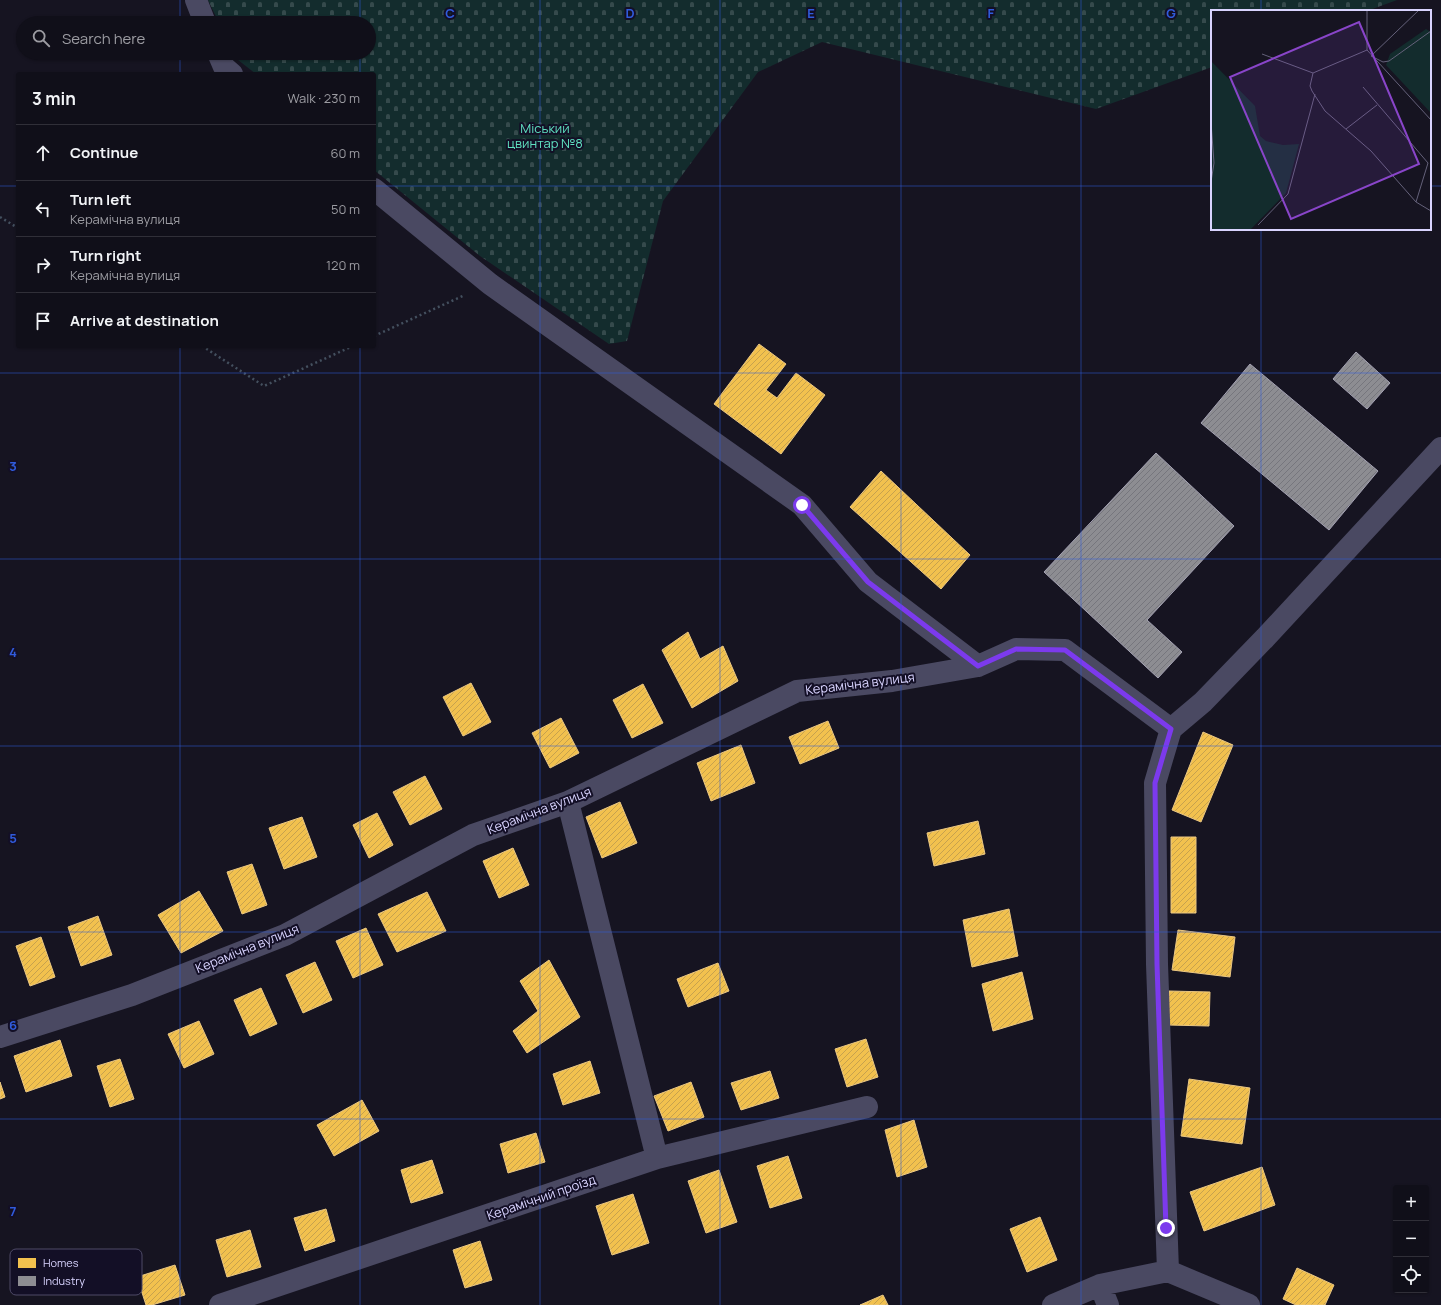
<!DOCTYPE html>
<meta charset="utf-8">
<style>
:root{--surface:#100f19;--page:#191822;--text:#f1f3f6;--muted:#9c9ca2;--line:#302f38}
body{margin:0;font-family:Manrope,sans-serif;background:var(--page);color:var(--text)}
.controls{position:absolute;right:12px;bottom:12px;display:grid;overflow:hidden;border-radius:4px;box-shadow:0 1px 3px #0004}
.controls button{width:36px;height:36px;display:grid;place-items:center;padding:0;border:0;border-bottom:1px solid var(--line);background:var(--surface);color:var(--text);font:20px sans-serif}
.stop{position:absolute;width:12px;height:12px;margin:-9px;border:3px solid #7c3aed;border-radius:50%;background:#fff}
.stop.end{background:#7c3aed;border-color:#fff;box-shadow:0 1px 4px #0008}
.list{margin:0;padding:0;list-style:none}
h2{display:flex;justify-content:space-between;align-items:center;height:52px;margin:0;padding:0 16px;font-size:17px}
h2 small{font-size:13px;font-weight:400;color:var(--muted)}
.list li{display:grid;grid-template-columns:26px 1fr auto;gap:12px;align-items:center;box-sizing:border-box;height:56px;padding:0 16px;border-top:1px solid var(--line)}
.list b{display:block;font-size:15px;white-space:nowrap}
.list p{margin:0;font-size:13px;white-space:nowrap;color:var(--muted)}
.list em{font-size:13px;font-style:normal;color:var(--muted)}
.icon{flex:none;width:22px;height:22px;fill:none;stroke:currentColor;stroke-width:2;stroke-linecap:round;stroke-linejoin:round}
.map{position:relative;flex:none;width:1441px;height:1305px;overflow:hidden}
.search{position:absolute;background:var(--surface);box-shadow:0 1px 3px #0004;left:16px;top:16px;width:360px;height:44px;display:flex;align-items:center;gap:10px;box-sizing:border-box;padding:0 14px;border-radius:22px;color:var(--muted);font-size:15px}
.panel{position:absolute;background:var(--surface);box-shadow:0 1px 3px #0004;left:16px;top:72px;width:360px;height:276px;border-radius:4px}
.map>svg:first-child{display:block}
</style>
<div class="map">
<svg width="1441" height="1305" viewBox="0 0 1441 1305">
<defs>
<pattern id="cemetery-stones" width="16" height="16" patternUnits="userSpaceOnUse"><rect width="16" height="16" fill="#132c2d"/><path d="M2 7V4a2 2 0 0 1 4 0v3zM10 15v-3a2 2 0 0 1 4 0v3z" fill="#354a4c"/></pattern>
<pattern id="homes-hatch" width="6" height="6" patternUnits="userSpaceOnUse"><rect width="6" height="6" fill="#f2c14e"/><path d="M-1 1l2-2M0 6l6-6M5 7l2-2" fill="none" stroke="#c6a14e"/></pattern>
<pattern id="industry-hatch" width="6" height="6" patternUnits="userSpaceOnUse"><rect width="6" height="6" fill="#8d8d92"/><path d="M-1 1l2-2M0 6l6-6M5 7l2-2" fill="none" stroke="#76767d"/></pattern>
</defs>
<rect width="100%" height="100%" fill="#161421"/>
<path fill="url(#cemetery-stones)" d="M208,0H1397L1367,11H1212V67L1096,109L822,42L758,72L663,201L627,341L609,344L480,256L374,170V74H256L233,56L232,53H369V23H219Z"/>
<path fill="url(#homes-hatch)" stroke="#eac783" d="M759,344L786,364L766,390L777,398L796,373L825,395L781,454L714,404Z
M881,471L970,555L941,589L850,507Z
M688,632L700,659L723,646L738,681L692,708L662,650Z
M471,683L491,722L463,736L443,697Z
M643,684L663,723L632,738L613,700Z
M561,718L579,753L550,768L532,733Z
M828,721L839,748L800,764L789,737Z
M1203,732L1233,745L1201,822L1172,810Z
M741,745L755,783L711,801L697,763Z
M425,776L442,809L410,825L393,792Z
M620,802L637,843L602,858L586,817Z
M377,813L393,845L369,858L353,825Z
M302,817L317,857L284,869L269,828Z
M978,821L985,854L934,866L927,833Z
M1171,837H1196V913H1171Z
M513,848L529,885L499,898L483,861Z
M252,864L267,905L242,914L227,872Z
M199,891L223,931L181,953L158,915Z
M427,892L446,931L397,952L378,914Z
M1009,909L1018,956L972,967L963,920Z
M98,916L112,955L81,966L68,927Z
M366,928L383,965L353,978L336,941Z
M1178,930L1235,937L1230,977L1172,970Z
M41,937L55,977L30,986L16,946Z
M549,960L580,1017L527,1053L513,1031L538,1011L520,981Z
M315,962L332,1000L303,1013L286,975Z
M718,963L729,991L688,1007L677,979Z
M1022,972L1033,1019L993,1031L982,984Z
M261,988L277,1024L250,1036L234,1000Z
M1169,991L1210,992L1209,1026L1168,1025Z
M199,1021L214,1054L184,1068L168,1034Z
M866,1039L878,1077L847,1087L835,1049Z
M60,1040L72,1076L26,1092L14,1056Z
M120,1059L134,1099L110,1107L97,1066Z
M590,1061L600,1093L563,1105L553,1074Z
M770,1071L779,1098L741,1110L731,1083Z
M1189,1079L1250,1088L1242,1144L1181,1136Z
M0,1082L5,1097L0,1099Z
M691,1082L704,1117L668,1131L654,1096Z
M362,1100L379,1131L334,1156L317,1125Z
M914,1120L927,1167L897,1177L885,1130Z
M536,1133L545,1162L508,1173L500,1144Z
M788,1156L802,1198L770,1208L757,1166Z
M432,1160L443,1193L411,1203L401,1170Z
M1262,1167L1275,1205L1204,1231L1190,1192Z
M719,1170L737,1222L706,1233L688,1181Z
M633,1194L649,1243L612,1255L596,1206Z
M326,1209L335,1241L305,1251L294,1218Z
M1040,1217L1057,1260L1027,1272L1010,1229Z
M250,1230L261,1267L227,1277L216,1240Z
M480,1241L492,1280L465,1288L453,1250Z
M175,1265L185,1295L152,1305H146L137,1277Z
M1297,1268L1334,1285L1325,1305H1296L1283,1299Z
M883,1295L888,1305H860Z"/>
<path fill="url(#industry-hatch)" stroke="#a4a2b3" d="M1356,352L1390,383L1367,409L1333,379Z
M1250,364L1378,471L1329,530L1201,423Z
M1156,453L1234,526L1147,620L1182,652L1158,678L1044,572Z"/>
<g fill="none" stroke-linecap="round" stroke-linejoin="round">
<path stroke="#44505f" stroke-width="2.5" stroke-dasharray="2 3" stroke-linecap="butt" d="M0,217L18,228
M374,336L465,295
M202,346L264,386L353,346"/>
<path stroke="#4a4962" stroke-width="22" d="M196,0L205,23
M218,53L224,67L232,74
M374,189L490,284L802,505L868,582L978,666
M1171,729L1203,702L1265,638L1441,448
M568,802L657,1158
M0,1037L132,995L285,935L473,835L568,802L797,691L892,681L978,666L1016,649L1065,650L1171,729L1155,783L1157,964L1168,1271
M1100,1285L1108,1305
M220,1305L657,1158L867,1107
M1053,1305L1100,1285L1168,1271L1249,1305"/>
</g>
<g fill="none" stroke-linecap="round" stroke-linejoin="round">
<path stroke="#7c3aed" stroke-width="5" d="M802,505L868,582L978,666L1016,649L1065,650L1171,729L1155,783L1157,964L1166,1228"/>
</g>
<path fill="none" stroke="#305bdc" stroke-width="1" stroke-opacity="0.55" d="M180,0V23M360,0V23M540,0V1305M720,0V1305M901,0V1305M1081,0V1305M1261,0V11M180,53V74M360,53V74M0,186H18M374,186H1212M1430,186H1441M1261,229V1305M180,346V1305M360,346V1305M0,373H1441M0,559H1441M0,746H1441M0,932H1441M0,1119H1441"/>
<g text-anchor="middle" stroke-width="4" stroke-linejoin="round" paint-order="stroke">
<g font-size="13" fill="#5fe0c0" stroke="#130f26">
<text x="545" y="133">Міський<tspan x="545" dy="15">цвинтар №8</tspan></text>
</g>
<g font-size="13" fill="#d9d4ff" stroke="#130f26">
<text transform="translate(860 683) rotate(-7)" y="5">Керамічна вулиця</text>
<text transform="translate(539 810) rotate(-21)" y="5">Керамічна вулиця</text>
<text transform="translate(247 948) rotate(-22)" y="5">Керамічна вулиця</text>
<text transform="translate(541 1197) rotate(-19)" y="5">Керамічний проїзд</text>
</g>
</g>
<g transform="translate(1211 10)">
<rect width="220" height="220" fill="#161421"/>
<path d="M215,19L220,22V103L175,55L179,44Z" fill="#132c2d"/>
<path d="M0,51L44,96L49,126L55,131L72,135L88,134L75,183L39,220H0Z" fill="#132c2d"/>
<path fill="none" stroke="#64617a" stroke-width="1" d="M156,0V40L220,110M156,40L102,63L99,76L101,81L114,101L160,141L205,192L220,201M51,44L102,63M160,46L172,52L178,51L220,21M160,46L208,0M152,77L217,153L205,192M0,112L3,153L0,172M135,119L166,95M47,215L77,184L104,84"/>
<path fill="#8945c9" fill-opacity="0.15" stroke="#8945c9" stroke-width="2" d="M148,12L208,154L80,209L19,67Z"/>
<rect width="220" height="220" fill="none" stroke="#d9d4ff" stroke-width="2"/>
</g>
<rect x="10" y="1249" width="132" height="46" rx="6" fill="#130f26" stroke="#4e4a67" stroke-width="1"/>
<rect x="18" y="1258" width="18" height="10" fill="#f2c14e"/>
<rect x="18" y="1276" width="18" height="10" fill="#8d8d92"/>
<g font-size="11" fill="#d9d4ff">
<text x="43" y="1267">Homes</text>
<text x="43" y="1285">Industry</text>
</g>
<g font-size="13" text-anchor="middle" font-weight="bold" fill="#305bdc" stroke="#130f26" stroke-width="4" stroke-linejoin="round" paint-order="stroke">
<text x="450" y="18">C</text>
<text x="630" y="18">D</text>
<text x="811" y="18">E</text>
<text x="991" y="18">F</text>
<text x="1171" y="18">G</text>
<text x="13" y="471">3</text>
<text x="13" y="657">4</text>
<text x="13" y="843">5</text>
<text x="13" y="1030">6</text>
<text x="13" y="1216">7</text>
</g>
</svg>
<div class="controls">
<button>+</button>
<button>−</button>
<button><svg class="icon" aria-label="locate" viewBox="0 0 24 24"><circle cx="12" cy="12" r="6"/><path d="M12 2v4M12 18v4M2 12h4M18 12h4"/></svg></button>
</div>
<div class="stop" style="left:802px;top:505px"></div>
<div class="stop end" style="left:1166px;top:1228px"></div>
<div class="search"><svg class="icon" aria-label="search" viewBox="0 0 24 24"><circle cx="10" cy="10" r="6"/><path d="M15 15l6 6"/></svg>Search here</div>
<section class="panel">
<h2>3 min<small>Walk · 230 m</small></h2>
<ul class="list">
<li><svg class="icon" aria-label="ahead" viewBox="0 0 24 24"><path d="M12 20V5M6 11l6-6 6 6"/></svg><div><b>Continue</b></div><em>60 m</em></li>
<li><svg class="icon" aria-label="left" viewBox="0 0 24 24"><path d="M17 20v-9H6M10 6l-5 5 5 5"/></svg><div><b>Turn left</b><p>Керамічна вулиця</p></div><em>50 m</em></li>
<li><svg class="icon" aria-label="right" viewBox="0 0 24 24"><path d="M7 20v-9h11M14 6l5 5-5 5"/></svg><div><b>Turn right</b><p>Керамічна вулиця</p></div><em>120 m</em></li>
<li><svg class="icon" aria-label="arrive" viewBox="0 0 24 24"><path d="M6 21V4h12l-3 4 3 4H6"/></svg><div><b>Arrive at destination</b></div></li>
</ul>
</section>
</div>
